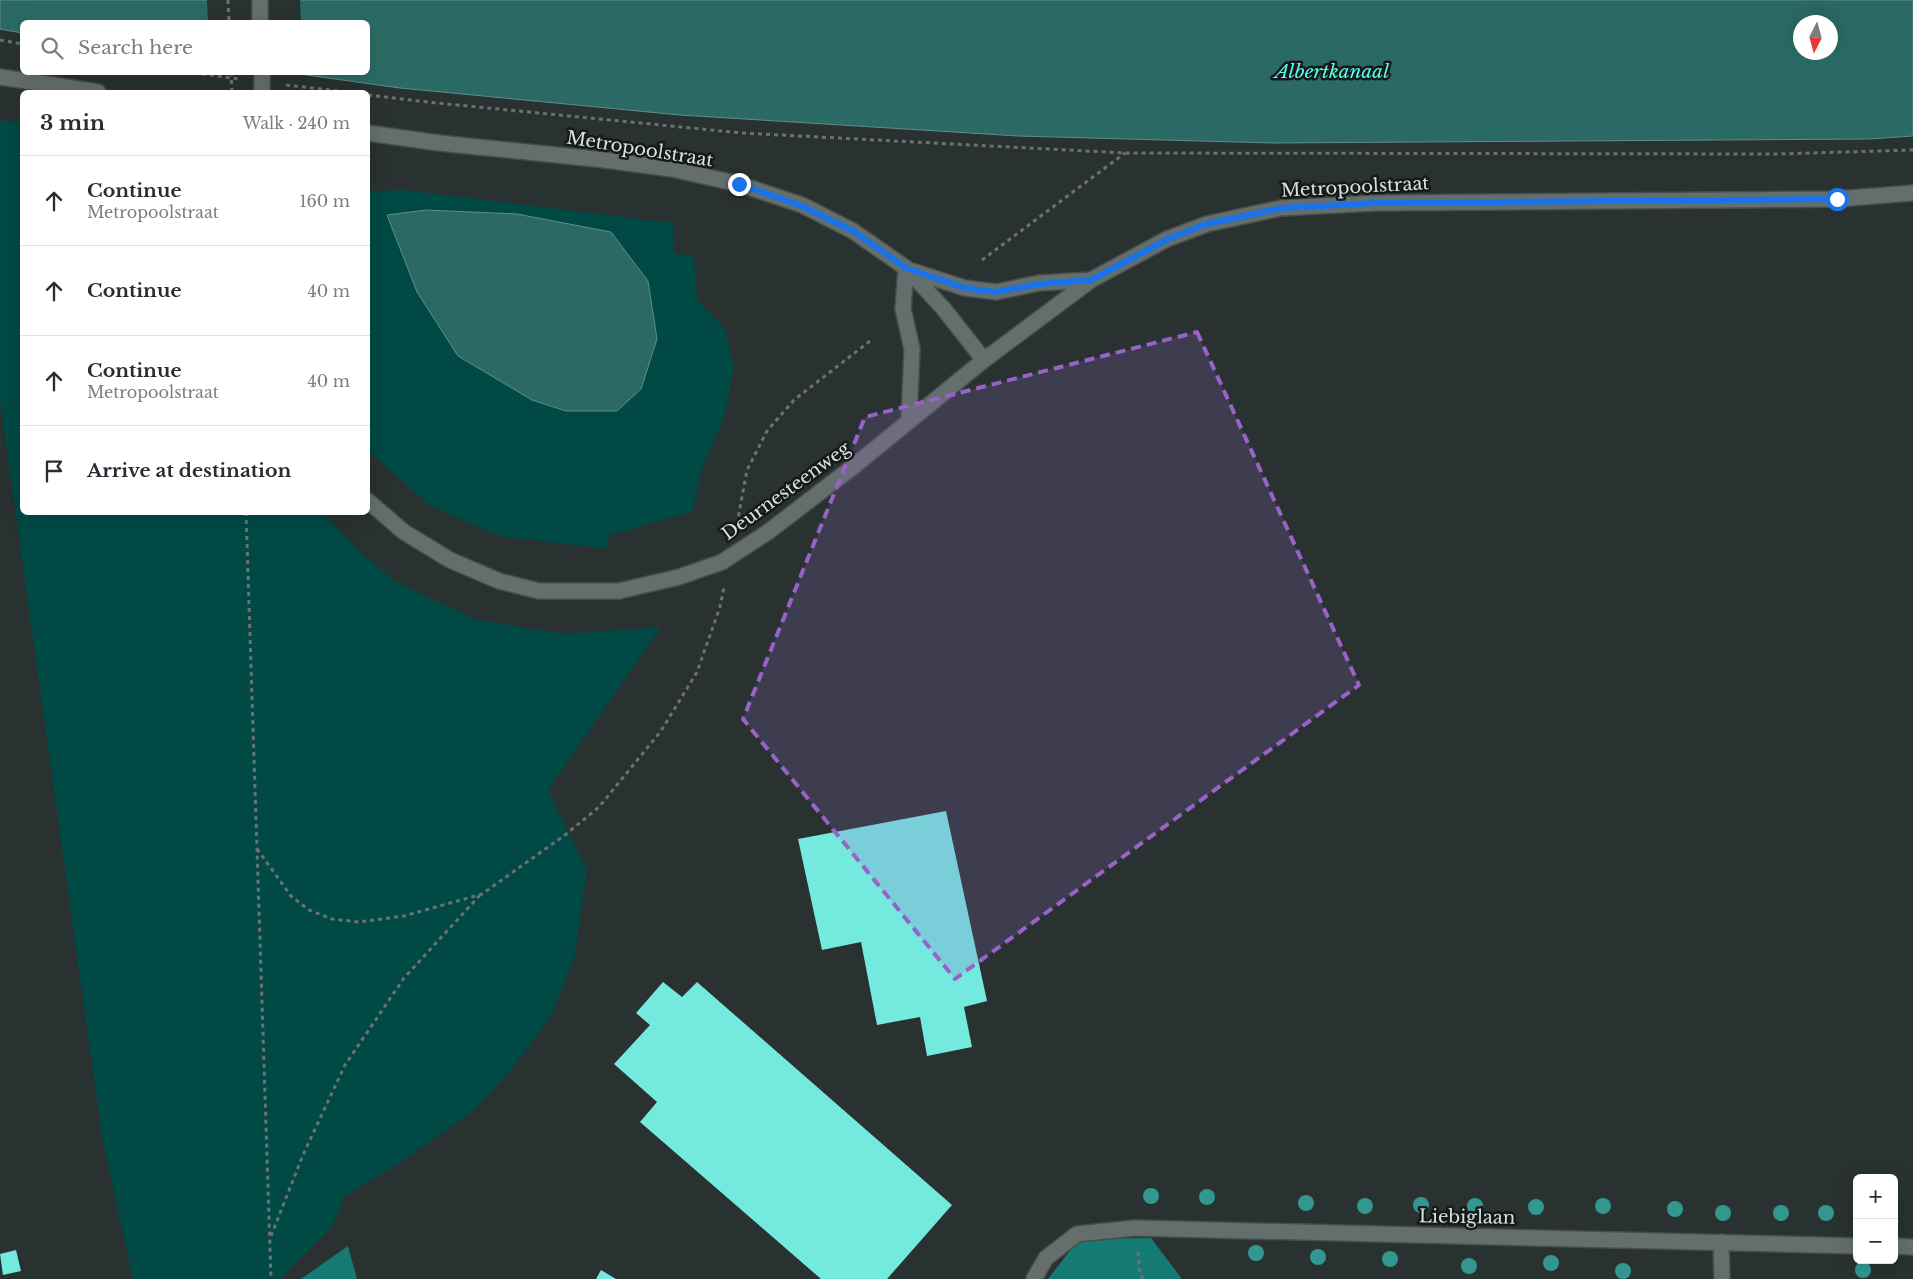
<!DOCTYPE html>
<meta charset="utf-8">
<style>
:root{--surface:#fff;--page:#f7f7f7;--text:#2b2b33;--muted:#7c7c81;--line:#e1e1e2}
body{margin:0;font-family:"Libre Baskerville",serif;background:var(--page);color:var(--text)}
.controls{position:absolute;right:15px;bottom:15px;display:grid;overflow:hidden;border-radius:8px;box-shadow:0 5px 20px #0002}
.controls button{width:45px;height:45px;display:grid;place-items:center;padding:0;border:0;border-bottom:1px solid var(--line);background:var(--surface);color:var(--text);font:25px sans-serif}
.compass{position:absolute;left:1793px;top:15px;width:45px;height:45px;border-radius:50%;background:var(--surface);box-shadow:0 5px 20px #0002;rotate:186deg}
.stop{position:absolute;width:15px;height:15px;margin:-11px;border:4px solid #1a73e8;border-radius:50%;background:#fff}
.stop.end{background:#1a73e8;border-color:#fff;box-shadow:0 1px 5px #0008}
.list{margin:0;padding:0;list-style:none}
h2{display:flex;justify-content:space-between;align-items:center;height:65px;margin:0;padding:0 20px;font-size:21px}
h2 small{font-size:16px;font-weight:400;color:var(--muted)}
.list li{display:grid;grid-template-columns:32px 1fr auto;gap:15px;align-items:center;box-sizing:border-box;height:90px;padding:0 20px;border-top:1px solid var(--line)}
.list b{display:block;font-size:19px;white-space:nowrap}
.list p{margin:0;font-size:16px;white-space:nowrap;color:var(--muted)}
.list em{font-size:16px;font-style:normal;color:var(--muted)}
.icon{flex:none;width:28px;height:28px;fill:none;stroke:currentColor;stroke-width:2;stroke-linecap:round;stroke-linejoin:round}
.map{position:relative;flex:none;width:1913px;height:1279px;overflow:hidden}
.search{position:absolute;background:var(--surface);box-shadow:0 5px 20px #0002;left:20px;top:20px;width:350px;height:55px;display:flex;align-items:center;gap:12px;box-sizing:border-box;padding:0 18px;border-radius:8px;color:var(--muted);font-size:19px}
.panel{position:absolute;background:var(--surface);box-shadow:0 5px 20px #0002;left:20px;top:90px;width:350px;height:425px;border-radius:8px}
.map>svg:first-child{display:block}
</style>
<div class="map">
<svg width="1913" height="1279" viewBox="0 0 1913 1279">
<rect width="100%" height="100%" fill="#293231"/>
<path fill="#004944" d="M0,120L22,123V512L323,513L359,551L396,582L474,619L563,634L661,627L548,790L587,870L575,955L551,1017L512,1069L474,1111L392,1168L345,1196L332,1227L280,1279H133L102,1137L0,400Z
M405,190L673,223L674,253L694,257L697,300L725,329L734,369L724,417L703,466L692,512L607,536L609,549L499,536L429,505L368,451V191Z"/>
<path fill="#157a73" d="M1151,1238L1182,1279H1048L1079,1239Z
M348,1246L357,1279H301Z"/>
<path fill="#2b6a64" stroke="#608d89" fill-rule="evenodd" d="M0,0H1913V136L1869,139L1273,143L1018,136L680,115L400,88L292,73L368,72V22H22V33L0,29ZM1800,22H1830V52H1800Z
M426,210L517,214L611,232L648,281L657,339L641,389L617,411H566L532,400L458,356L417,292L387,215Z"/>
<path fill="#293231" d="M207,0H300L301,22H208Z"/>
<path fill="#74e9de" d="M946,811L987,1001L964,1007L972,1047L927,1056L920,1017L877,1025L861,942L822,950L798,839Z
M663,982L682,997L697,982L952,1205L887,1279H821L640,1122L657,1102L614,1064L650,1025L636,1013Z
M16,1250L21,1271L3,1275L0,1254Z
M601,1270L616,1279H596Z"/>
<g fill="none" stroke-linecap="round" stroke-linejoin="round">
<defs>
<path id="minor" d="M260,0V22
M0,77L98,92
M368,133L439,143L605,160L672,169L739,184L802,205L853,231L906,268L943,308L984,360
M906,268L903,309L912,349L909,420
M909,270L965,288L996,292L1039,283L1091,280
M854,466L984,360L1091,280L1167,239L1207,224L1281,208L1375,203L1837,199L1913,193
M368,501L404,532L450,560L499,581L539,591H619
M1721,1242L1722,1279
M1894,1246L1913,1247
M1034,1279L1046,1258L1077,1234L1135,1228L1857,1246"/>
</defs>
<use href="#minor" stroke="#464d4c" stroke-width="18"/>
<path stroke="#6b7271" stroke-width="3" stroke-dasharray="4 4" stroke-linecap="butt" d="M228,0L229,22
M0,40L22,44
M186,72L240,79
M286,85L347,92
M368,95L427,102L742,133L1125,153L1777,154L1913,150
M982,260L1125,153
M246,512L271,1279
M737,524L747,470L767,431L794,400L870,341
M257,849L291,896L309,910L332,919L359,922L404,916L482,894L565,835L599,807L661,731L697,672L720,607L724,587
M271,1236L303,1155L345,1065L404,978L480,895
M1138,1252L1140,1275L1144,1279"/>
<use href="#minor" stroke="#646e6d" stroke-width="15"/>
<defs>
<path id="minor-bridge" d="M262,72V92
M619,591L679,577L722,562L768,532L854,466"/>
</defs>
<use href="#minor-bridge" stroke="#464d4c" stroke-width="18" stroke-linecap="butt"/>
<path stroke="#6b7271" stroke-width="3" stroke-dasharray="4 4" stroke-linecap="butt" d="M231,72L232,92"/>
<use href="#minor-bridge" stroke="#646e6d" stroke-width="15"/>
</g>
<g fill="#31978f">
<circle cx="1151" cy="1196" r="8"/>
<circle cx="1207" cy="1197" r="8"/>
<circle cx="1306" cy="1203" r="8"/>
<circle cx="1421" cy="1205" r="8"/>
<circle cx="1365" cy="1206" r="8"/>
<circle cx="1475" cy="1206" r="8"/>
<circle cx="1603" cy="1206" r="8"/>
<circle cx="1536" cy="1207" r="8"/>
<circle cx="1675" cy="1209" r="8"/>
<circle cx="1723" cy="1213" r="8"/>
<circle cx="1781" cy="1213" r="8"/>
<circle cx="1826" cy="1213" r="8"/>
<circle cx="1256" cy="1253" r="8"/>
<circle cx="1318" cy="1257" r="8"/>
<circle cx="1390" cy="1259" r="8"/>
<circle cx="1551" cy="1263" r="8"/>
<circle cx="1469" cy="1266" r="8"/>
<circle cx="1863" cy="1270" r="8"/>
<circle cx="1623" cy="1271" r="8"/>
</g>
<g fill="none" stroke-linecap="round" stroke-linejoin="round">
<path stroke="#1a73e8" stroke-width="6" d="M739,184L802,206L853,231L906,268L965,288L996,292L1039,284L1091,280L1168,239L1206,224L1282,208L1375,203L1837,199"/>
</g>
<path fill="#9862c9" fill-opacity="0.2" stroke="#9862c9" stroke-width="4" stroke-dasharray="10 6" stroke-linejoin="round" d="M1197,332L1359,685L955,979L743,719L865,417Z"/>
<g text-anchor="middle" stroke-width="5" stroke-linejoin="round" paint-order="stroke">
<g font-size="18" fill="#dbe0df" stroke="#151918">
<text transform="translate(640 149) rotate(9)" y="6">Metropoolstraat</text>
<text transform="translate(1355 187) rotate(-3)" y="6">Metropoolstraat</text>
<text transform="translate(786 491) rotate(-36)" y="6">Deurnesteenweg</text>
<text transform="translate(1467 1217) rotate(1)" y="6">Liebiglaan</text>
</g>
<g font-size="19" font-style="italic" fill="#55fef0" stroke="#151918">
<text x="1332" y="78">Albertkanaal</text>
</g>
</g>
</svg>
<div class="controls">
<button>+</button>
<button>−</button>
</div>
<svg class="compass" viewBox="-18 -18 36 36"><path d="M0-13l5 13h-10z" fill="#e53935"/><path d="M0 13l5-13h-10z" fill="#7c7c81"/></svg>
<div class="stop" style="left:1837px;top:199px"></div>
<div class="stop end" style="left:739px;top:184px"></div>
<div class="search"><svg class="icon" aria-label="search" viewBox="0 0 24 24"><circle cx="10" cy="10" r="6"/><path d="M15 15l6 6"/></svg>Search here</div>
<section class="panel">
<h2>3 min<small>Walk · 240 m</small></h2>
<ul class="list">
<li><svg class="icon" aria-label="ahead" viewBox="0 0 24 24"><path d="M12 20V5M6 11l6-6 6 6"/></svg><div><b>Continue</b><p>Metropoolstraat</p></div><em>160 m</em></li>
<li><svg class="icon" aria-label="ahead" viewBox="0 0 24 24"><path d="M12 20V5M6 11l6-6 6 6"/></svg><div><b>Continue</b></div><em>40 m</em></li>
<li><svg class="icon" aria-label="ahead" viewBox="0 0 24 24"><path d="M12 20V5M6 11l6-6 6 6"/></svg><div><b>Continue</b><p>Metropoolstraat</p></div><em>40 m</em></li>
<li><svg class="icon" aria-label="arrive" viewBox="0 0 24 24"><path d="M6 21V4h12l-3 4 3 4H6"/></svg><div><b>Arrive at destination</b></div></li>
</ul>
</section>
</div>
